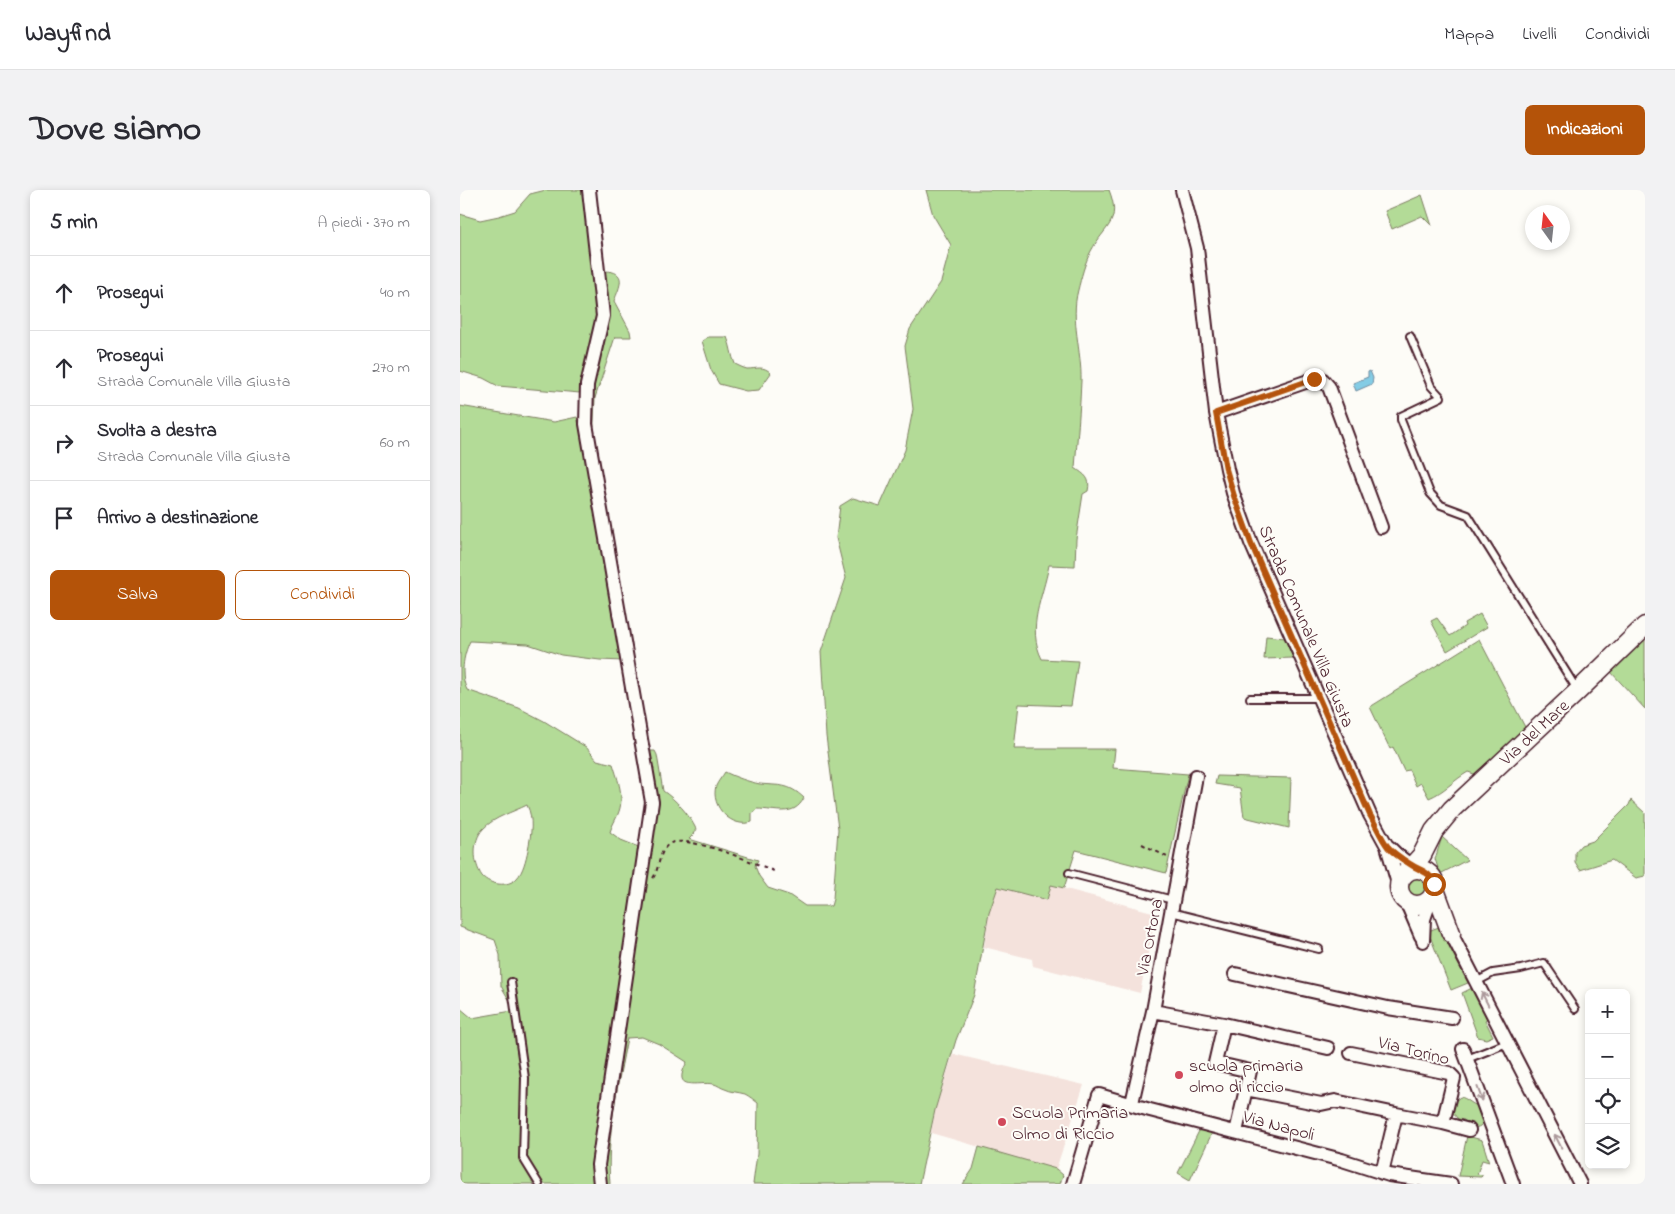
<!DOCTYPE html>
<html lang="it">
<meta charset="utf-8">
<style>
:root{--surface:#fff;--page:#f2f2f3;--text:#2b2b33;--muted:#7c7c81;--line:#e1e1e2;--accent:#b45309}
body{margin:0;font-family:"Indie Flower",sans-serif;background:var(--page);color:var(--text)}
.controls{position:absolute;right:15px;bottom:15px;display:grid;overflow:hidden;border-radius:8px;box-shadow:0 2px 8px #0003}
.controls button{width:45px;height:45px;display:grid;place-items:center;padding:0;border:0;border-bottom:1px solid var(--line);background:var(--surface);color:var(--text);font:25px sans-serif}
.compass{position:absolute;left:1065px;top:15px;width:45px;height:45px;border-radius:50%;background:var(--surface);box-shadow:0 2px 8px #0003;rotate:345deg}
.stop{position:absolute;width:15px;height:15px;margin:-11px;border:4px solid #b45309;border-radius:50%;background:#fff}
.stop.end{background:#b45309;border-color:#fff;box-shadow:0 1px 5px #0008}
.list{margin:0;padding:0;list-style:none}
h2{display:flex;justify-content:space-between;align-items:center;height:65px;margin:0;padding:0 20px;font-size:21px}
h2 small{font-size:16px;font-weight:400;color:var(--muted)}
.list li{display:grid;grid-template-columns:32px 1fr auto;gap:15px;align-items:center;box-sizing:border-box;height:75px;padding:0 20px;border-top:1px solid var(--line)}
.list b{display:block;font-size:19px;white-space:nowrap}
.list p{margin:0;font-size:16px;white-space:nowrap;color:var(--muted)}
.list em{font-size:16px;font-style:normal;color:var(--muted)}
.actions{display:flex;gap:10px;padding:15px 20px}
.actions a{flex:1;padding:11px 0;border:1px solid var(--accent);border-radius:8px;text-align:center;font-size:18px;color:var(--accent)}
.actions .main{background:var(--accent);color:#fff}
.icon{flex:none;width:28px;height:28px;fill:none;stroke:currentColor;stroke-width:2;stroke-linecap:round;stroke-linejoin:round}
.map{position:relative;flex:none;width:1185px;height:994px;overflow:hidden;border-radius:8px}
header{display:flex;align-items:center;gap:30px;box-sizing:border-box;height:70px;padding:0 25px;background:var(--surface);border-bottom:1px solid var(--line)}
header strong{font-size:24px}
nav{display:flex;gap:28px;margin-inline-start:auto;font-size:18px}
.intro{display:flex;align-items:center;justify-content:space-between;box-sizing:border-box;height:120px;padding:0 30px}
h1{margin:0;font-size:35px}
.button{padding:12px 22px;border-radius:8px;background:var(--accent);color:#fff;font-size:18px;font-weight:700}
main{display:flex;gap:30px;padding:0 30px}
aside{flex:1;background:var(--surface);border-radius:8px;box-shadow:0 2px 8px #0003}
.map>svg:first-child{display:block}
</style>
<header>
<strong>Wayfind</strong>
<nav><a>Mappa</a><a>Livelli</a><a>Condividi</a></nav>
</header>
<div class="intro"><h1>Dove siamo</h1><a class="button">Indicazioni</a></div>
<main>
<aside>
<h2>5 min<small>A piedi · 370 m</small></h2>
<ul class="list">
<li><svg class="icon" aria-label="ahead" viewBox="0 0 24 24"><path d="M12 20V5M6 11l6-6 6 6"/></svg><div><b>Prosegui</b></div><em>40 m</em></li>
<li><svg class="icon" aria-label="ahead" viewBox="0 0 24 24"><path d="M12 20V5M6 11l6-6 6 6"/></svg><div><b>Prosegui</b><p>Strada Comunale Villa Giusta</p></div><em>270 m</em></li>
<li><svg class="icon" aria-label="right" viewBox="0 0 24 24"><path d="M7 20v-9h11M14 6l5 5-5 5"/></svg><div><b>Svolta a destra</b><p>Strada Comunale Villa Giusta</p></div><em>60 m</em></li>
<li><svg class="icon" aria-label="arrive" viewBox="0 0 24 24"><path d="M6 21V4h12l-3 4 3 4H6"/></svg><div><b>Arrivo a destinazione</b></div></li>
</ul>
<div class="actions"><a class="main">Salva</a><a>Condividi</a></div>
</aside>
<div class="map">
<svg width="1185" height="994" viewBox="0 0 1185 994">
<rect width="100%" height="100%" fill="#fdfcf7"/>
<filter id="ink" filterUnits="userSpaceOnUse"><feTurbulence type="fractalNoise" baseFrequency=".02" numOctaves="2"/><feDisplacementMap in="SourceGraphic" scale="10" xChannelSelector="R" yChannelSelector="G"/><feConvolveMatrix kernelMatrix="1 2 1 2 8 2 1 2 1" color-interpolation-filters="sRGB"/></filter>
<g filter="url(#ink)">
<path fill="#f4e2dc" d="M591,695L696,723L680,803L573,776L572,769L524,757L529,723L538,697L587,710Z
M493,864L624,895L596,979L471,943L475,920Z"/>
<path fill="#b3db97" stroke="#7e7d61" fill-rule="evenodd" d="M86,0H124L141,125L134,155L120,203L38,196L23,188L0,181V24L20,30L39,26L55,21L70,4Z
M466,0H649C662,33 645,35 631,61C625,72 621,88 618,100C610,130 622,161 621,191C620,220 617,249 615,278C625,285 631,288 628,301L623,304L616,349L615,376L589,375C583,408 566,437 582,469L618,471L611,516L559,514L554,559H655L653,578L728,584L706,683L616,660L604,698L591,695L587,710L538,697L529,723L514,805L496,850L475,920L459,994H293L297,964L298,913C294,910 289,906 285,904C278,902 271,902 265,899C261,898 258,895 254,894C239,891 210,903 227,872L199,854L182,847L167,848C158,895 146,947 150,994H142L140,980L183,693L189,561H195L197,565L203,601C216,610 229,624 236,639L232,646L229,649L298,670L295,676L299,686L308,698L329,705L345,716H371L373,709L378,639L366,546L361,462L386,388L376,348L380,316L393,308L420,316L445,260L453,219L445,156L450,139L481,92L491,55L473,25Z
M962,5L972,36L962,26L932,39L925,21Z
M144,81C168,81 160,96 154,111L170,141L171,147H155L135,208L133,255L128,218L135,174L147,143V120Z
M248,147H267C271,156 271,165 275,174C279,176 283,178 287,179C297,179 303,175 311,183L299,200L286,201L259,194L251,180L242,151Z
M0,216L94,232L117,227L132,289L163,471L140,470L101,465L68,454L10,451C3,466 0,485 7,500L59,518L84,531L126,557L137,570L153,574C158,590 165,608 158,624C155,631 152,635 150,642L161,650L181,658L156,808L138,938L132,966L133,994H0V818L12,828L52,821L62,889L61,940L65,928L58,820L48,808L41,796L40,765L35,750L0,737ZM67,615C74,629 71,645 68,660C66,669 63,682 57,688C48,698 30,695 22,686C13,673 12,651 23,639C34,627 53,622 67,615Z
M1020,424L1027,437L987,461L971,431L977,428L990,446L1005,436L1004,433Z
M1185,445V519L1150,481Z
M806,446L825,448L833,468L804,469Z
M1019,449L1066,539L1014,584L1008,582C994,590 984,602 969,608L961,593L956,596L949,580L944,581L933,557L930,559L910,517Z
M265,582C275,587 289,592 300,594C320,596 328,593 344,608C334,628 315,619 297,619L292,623V632C272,639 250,617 256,596C258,591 262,587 265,582Z
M757,586L831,588L829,638L784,627L780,598L755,594Z
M1171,610L1185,623V686L1176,688L1152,670L1120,680L1115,672V662L1121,655L1133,651L1169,615Z
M982,647L1007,670L980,684L975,669Z
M948 697a9 9 0 1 1 18 0a9 9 0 1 1-18 0Z
M979,737L1008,793L991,800L968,741Z
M1012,798L1028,828L1025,830L1033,846L1026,849L1018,847L1002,803Z
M1000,907C1007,908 1011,914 1018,916L1025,931C1019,940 1009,940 1004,930L998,929L992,922L994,912Z
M740,939L752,943L730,990L718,983Z
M1007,946L1022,950L1029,972L1022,970L1017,984L1023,985L1021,987L998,986Z
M519,957L596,979L603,985L600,994H503L513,979Z"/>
<path fill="#84cce5" stroke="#6d879b" d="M910,181L913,188L912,194L896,201L893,193L908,187V182Z"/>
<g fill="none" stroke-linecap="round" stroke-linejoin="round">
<defs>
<path id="lane" d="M950,146L971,196L981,207L941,226V230L970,303L981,315L1008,325L1118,501
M790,508H859
M609,683L713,710
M711,722L859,759
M51,792L65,888L63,968L79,994
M1016,792L1033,783L1061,779L1084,773L1115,819
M1007,869L1047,853"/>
<path id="street" d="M129,0L143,126L127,195L126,234L192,612L138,975L140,994
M722,0L737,58L756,223L767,279L773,303L791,353L910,625L927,656L939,697
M756,223L854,189H862L869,197L921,337
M929,657C939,668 949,675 963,680
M946,711L961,746
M991,743L1120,994
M963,751L964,729L973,703
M775,784L928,818L992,828
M693,821L764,834L755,873L790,881L786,899L861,914L875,911L936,924
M764,834L868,858
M1003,859L1053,994
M891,863L989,883L994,888L983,933L936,924L922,983
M672,913L693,821L736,586
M983,933L1009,940
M776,942L786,899
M613,994L639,905L690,920L882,970L929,985L991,994"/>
<path id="secondary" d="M939 697a18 18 0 1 1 36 0a18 18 0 1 1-36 0Z
M944,685L962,665L974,641L992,619L1118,501L1185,436
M974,697L991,743"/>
</defs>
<use href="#lane" stroke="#4a1f2b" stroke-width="10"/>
<use href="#street" stroke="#4a1f2b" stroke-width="16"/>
<use href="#secondary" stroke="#4a1f2b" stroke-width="21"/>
<path stroke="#4a1f2b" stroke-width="2" stroke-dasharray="4 4" stroke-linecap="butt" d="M682,654L709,668
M193,688C200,678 198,662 209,654C225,643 298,674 316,682"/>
<use href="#lane" stroke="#fdfcf7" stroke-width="6"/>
<use href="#street" stroke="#fdfcf7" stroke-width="12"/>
<use href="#secondary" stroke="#fdfcf7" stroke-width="18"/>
</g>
<defs><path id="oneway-shaft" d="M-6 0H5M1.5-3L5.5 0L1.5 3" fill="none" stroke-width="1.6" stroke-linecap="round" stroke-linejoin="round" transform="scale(1.25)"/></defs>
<g stroke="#ac999b">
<use href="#oneway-shaft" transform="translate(1025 809) rotate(-117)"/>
<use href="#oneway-shaft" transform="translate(1020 904) rotate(70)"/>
<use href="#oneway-shaft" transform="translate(1098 951) rotate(-117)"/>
</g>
</g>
<g fill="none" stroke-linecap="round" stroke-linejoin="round" filter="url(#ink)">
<path stroke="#b45309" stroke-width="6" d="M854,189L756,223L766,279L774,306L791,353L910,625C916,635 921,648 928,657C934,664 942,669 950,674C960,681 970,681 974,694"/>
</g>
<g fill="#d1495b" stroke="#fdfcf7" stroke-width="2">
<circle cx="719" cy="885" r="5"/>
<circle cx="542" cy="932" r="5"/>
</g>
<g text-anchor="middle" stroke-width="4" stroke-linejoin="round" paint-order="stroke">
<g font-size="18" fill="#4a1f2b" stroke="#fdfcf7">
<text transform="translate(847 436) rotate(67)" y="6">Strada Comunale Villa Giusta</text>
<text transform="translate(1074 542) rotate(-43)" y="6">Via del Mare</text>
<text transform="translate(689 747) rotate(-79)" y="6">Via Ortona</text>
<text transform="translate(954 860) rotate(14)" y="6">Via Torino</text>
<text transform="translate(819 935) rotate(15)" y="6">Via Napoli</text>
</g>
<g font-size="18" fill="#4a1f2b" stroke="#fdfcf7" text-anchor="start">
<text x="729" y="881">scuola primaria<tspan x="729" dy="21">olmo di riccio</tspan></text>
<text x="552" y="928">Scuola Primaria<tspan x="552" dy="21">Olmo di Riccio</tspan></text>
</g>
</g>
</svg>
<div class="controls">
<button>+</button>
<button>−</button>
<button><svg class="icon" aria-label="locate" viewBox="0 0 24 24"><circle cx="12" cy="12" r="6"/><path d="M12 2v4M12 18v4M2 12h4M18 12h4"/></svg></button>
<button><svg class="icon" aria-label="layers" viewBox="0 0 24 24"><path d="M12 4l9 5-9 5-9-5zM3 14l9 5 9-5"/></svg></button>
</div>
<svg class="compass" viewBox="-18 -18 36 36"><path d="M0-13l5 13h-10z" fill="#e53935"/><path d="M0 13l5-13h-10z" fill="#7c7c81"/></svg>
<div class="stop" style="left:974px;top:694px"></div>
<div class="stop end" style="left:854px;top:189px"></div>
</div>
</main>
